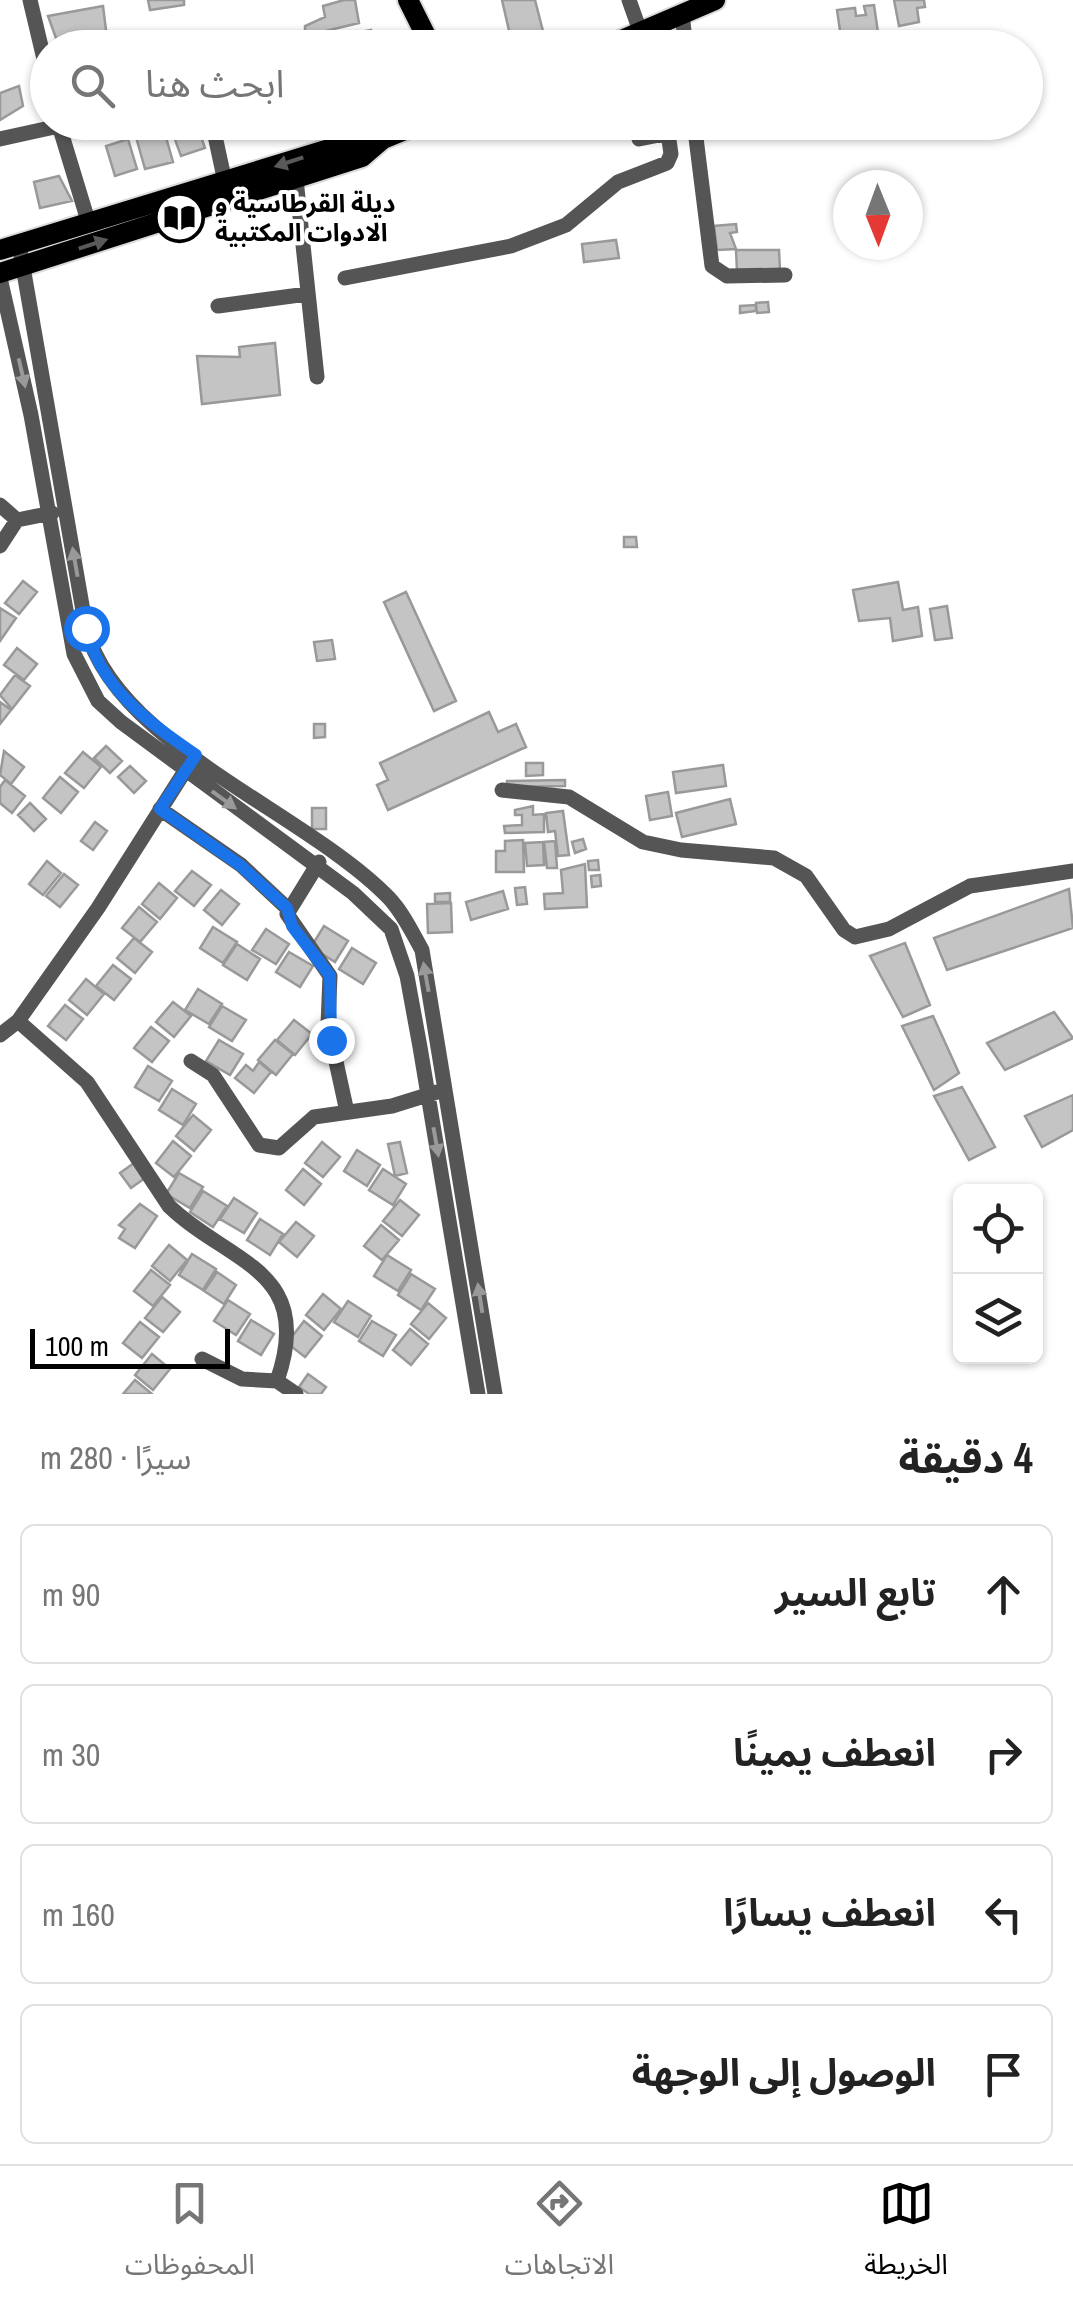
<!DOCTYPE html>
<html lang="ar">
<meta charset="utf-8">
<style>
:root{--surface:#fff;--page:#f2f2f2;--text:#222;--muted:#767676;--line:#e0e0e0;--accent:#000}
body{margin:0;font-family:"Archivo Narrow","Noto Sans Arabic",sans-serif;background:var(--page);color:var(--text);direction:rtl}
.controls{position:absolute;right:30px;bottom:30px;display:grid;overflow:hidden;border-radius:15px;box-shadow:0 2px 8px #0004}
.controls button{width:90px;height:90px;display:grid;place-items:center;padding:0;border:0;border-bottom:2px solid var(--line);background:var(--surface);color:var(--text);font:50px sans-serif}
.compass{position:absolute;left:833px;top:170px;width:90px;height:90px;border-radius:50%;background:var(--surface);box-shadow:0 2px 8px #0004;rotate:179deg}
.scale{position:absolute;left:30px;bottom:25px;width:200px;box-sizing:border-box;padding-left:10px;border:5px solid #000;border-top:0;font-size:28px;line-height:35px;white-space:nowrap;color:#000;-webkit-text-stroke:8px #fff;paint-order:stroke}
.stop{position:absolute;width:30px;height:30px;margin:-22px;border:8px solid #1a73e8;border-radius:50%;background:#fff}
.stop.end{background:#1a73e8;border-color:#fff;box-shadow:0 2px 10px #0008}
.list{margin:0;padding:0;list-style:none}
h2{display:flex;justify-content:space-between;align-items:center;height:130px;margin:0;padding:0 40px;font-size:42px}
h2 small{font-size:32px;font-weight:400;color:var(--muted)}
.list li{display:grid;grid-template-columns:65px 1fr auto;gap:30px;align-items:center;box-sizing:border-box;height:140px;margin:0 20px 20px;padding:0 20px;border:2px solid var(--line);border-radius:15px}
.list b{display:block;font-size:38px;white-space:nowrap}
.list em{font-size:32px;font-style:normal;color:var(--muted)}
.icon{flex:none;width:55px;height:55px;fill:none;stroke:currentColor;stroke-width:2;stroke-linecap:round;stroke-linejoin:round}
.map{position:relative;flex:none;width:1073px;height:1394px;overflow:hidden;direction:ltr}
.search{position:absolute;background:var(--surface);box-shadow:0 2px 8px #0004;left:30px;right:30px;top:30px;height:110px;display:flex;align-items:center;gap:25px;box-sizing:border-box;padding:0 35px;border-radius:55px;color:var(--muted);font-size:38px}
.sheet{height:770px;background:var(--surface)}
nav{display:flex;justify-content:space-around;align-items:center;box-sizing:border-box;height:140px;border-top:2px solid var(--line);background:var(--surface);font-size:28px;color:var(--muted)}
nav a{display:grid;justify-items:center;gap:5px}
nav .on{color:var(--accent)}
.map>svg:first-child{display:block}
</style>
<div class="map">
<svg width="1073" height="1394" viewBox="0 0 1073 1394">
<rect width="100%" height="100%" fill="#fff"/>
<path fill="#c4c4c4" stroke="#999" stroke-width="2.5" d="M148,0H184V5L150,10Z
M344,0H355L359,23L305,36V26L325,17L323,6Z
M502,0H535L546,43L513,48Z
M894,0H924L925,7L917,8L919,22L899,26Z
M874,5L879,39L842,44L837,10L855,8L856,16L866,15L864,6Z
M103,6L106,30L57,41L48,16Z
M371,30L374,48H347L345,35Z
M19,86L23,106L0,120V93Z
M579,122H604L606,132L584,138Z
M197,125L205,148L181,156L173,134Z
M164,130L173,162L145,169L136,137Z
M128,139L137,169L115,176L106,146Z
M59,176L72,201L40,208L34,182Z
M736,224L737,232L730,233L736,249L717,250L714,226Z
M616,240L619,258L584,262L582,244Z
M736,250H779L780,270L737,271Z
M768,302L769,312L757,313L756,303Z
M756,305V311L740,313V306Z
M275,343L280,395L202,404L197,356L240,357L239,347Z
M624,537H636L637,547H624Z
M23,581L37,592L19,614L5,603Z
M898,582L903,610L918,607L922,636L893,641L890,618L859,621L853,590Z
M406,592L456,701L434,711L384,602Z
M947,606L952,638L935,640L930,609Z
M0,608L16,618L0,641Z
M332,640L335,659L317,661L314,642Z
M17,648L37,664L24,680L4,665Z
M15,675L30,686L12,709L0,695Z
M0,702L11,710L0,724Z
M489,712L498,732L516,724L526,747L388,810L377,785L388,780L380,763Z
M314,724H325V737L314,738Z
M106,746L122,761L110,773L94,758Z
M4,751L24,767L11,784L0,775Z
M83,752L101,767L84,788L65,773Z
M526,763H543V775L526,776Z
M723,765L726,786L676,793L673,772Z
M130,766L146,781L134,793L118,777Z
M60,777L78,792L61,813L43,798Z
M5,780L25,796L12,813L0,803V787Z
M565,780V786L507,787V781Z
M668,792L672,816L650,820L646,796Z
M730,799L736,824L682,837L676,813Z
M30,803L46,819L34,831L18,815Z
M533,806V815L544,814V832L505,833L504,826L522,825V815H515V810Z
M312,808H326V829H312Z
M563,811L569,855L558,856L555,831L548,832L546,813Z
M95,822L107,831L93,850L81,841Z
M583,839L586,849L575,853L572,842Z
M523,840L524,872H496V851H505V841Z
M555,841L557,868H547L544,842Z
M543,842L544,865L527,866L525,843Z
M598,860L599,870H589L588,861Z
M47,861L61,873L43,895L29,884Z
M585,864L587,907L545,909L544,894L563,893L561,870Z
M192,871L211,885L194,906L175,891Z
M64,874L78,885L60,907L46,896Z
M600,875L601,886L592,887L591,876Z
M159,883L177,898L160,919L142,904Z
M525,887L527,904L517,905L515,888Z
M1069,889L1073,928L947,970L934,938Z
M221,890L239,904L222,925L204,910Z
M503,891L508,909L471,920L466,902Z
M450,893V902H435V894Z
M451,903L452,932L428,933L427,904Z
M139,907L157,922L140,942L122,928Z
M324,926L348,941L335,962L311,947Z
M213,927L237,942L223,963L200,948Z
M266,929L289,944L276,964L252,950Z
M134,938L152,952L135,973L117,958Z
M905,943L930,1005L903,1017L870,956Z
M237,944L260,959L247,980L223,965Z
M352,948L376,963L363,984L339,969Z
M289,952L313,966L300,987L276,972Z
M113,965L131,979L114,1000L96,986Z
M86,979L104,994L87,1015L69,1000Z
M198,989L222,1004L209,1024L185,1010Z
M173,1002L191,1016L174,1037L156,1022Z
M65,1005L83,1019L66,1040L48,1026Z
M222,1006L246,1020L232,1041L209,1027Z
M1054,1012L1073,1038L1005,1070L987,1043Z
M933,1016L959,1073L934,1090L902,1026Z
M294,1020L312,1034L295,1055L277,1040Z
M151,1027L169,1041L152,1062L134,1048Z
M219,1040L243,1054L230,1075L206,1061Z
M275,1040L293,1054L276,1075L258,1060Z
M259,1062L271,1072L254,1093L235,1078L246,1065L253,1071Z
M148,1066L172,1081L159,1101L135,1087Z
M962,1087L995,1147L969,1160L934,1096Z
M172,1089L196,1104L183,1125L159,1110Z
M1073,1095V1130L1042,1147L1025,1116Z
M193,1115L211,1130L194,1151L176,1136Z
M173,1141L191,1156L174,1177L156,1163Z
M322,1142L340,1157L323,1177L305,1163Z
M400,1142L407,1173L395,1176L388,1144Z
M357,1150L380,1165L367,1186L344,1171Z
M134,1163L145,1178L131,1188L120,1173Z
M303,1169L321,1184L304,1205L286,1190Z
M383,1169L406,1184L393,1205L369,1190Z
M179,1173L203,1187L190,1208L166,1194Z
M203,1191L227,1206L213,1227L190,1212Z
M234,1198L257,1213L244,1233L220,1219Z
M400,1200L419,1215L402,1236L383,1221Z
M140,1204L157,1216L135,1248L119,1238L125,1229L119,1225Z
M260,1219L283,1234L270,1255L247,1240Z
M296,1222L314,1236L297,1257L279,1242Z
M381,1225L399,1240L382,1260L364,1246Z
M169,1245L187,1260L170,1281L152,1266Z
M192,1254L216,1269L203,1290L179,1275Z
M387,1255L411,1270L398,1291L374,1276Z
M151,1270L170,1285L153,1306L134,1291Z
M217,1272L236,1285L224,1304L204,1291Z
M411,1274L435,1289L421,1310L398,1295Z
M323,1294L341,1309L324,1330L306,1315Z
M162,1297L180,1312L163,1332L145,1318Z
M228,1300L250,1314L236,1335L214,1321Z
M348,1301L371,1316L358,1337L334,1322Z
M428,1303L446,1318L429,1339L411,1324Z
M251,1320L274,1334L261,1355L238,1341Z
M304,1321L322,1336L305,1357L287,1343Z
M372,1321L396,1335L383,1356L359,1341Z
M140,1322L159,1337L142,1358L123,1343Z
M410,1329L428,1344L411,1365L393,1350Z
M152,1354L170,1369L153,1390L135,1375Z
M308,1374L326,1387L321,1394H309L299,1387Z
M135,1380L152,1394H123Z"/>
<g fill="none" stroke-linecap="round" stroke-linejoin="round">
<defs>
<path id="major" d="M408,0L432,48
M603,48L715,0
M0,250L355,141L383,139
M0,273L362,157L383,139L424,122"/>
</defs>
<use href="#major" stroke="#dbdbdb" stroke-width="24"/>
<path stroke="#555" stroke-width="15" d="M30,0L48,76
M629,0L640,31
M682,14L686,48
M58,122L89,224
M212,122L225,182
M694,122L712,266L727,276L785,275
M0,139L59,126
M639,139L695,128
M296,179L317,377
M19,244L86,628C115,744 307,813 389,898C403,913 412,932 422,950L495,1394
M0,278L31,415L74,654L98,701L121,722L353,893L391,929L407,976L420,1047L478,1394
M345,278L511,246L566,225L618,182L667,163L671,154L668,133
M218,306L307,294
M0,505L17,520L52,513
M0,546L17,520
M502,790L569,797L643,842L681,850L774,858L806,876L844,930L855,937L889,929L970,886L1073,871
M160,809L241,865L287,908
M319,862L287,914L330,976L328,1025L347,1112
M18,1021L87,1082L169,1206C229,1264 316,1269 277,1381
M0,1035L18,1021L98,908L190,763
M191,1061L213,1075L259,1145L279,1148L314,1117L392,1106L437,1092
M202,1359L242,1379L277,1381L296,1394"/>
<use href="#major" stroke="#000" stroke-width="20"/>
</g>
<defs><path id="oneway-solid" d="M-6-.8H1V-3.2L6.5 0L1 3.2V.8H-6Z" transform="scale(2.5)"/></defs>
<g fill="#595959">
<use href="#oneway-solid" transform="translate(289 162) rotate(162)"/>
<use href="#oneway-solid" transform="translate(93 244) rotate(-18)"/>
</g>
<g fill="#999">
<use href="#oneway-solid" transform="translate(22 373) rotate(77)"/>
<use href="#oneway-solid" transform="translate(75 562) rotate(-100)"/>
<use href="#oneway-solid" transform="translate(224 800) rotate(36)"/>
<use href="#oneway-solid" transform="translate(426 977) rotate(-100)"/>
<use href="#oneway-solid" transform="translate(436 1142) rotate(80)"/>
<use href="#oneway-solid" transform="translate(480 1298) rotate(-99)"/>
</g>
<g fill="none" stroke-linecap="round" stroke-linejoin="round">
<path stroke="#1a73e8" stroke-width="12" d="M86,628C100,688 147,721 196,755L160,809L240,865L287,908L292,926L330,976L331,1040"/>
</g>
<defs>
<symbol id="library-ring" viewBox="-11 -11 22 22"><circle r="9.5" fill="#fff" stroke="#000" stroke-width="1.5"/><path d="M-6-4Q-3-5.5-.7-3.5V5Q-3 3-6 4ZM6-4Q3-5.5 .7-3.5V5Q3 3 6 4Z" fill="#000"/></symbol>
</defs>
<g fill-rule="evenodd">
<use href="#library-ring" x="152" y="190" width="55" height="55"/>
</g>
<g text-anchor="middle" stroke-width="8" stroke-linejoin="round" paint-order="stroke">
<g font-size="25" font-weight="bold" fill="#000" stroke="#fff" text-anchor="start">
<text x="215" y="212">ديلة القرطاسية و<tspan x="215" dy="29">الادوات المكتبية</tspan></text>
</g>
</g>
</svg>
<div class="controls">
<button><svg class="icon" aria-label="locate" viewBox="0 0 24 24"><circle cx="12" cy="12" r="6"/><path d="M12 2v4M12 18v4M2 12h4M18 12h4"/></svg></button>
<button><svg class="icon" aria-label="layers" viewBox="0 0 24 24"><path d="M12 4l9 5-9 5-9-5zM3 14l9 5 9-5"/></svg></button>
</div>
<svg class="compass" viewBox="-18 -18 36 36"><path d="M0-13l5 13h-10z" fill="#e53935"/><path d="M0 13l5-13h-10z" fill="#767676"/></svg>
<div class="scale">100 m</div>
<div class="stop" style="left:86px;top:628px"></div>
<div class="stop end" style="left:331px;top:1040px"></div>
<div class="search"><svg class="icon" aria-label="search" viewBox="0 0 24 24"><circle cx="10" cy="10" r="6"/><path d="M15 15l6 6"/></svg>ابحث هنا</div>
</div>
<section class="sheet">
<h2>4 دقيقة<small>سيرًا · 280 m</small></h2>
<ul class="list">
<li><svg class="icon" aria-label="ahead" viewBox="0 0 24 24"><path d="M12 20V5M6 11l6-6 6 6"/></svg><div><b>تابع السير</b></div><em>90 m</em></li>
<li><svg class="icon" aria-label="right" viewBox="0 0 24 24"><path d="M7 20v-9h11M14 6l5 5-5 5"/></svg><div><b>انعطف يمينًا</b></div><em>30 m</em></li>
<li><svg class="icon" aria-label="left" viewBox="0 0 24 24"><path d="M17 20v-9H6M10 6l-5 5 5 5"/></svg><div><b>انعطف يسارًا</b></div><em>160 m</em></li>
<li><svg class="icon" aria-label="arrive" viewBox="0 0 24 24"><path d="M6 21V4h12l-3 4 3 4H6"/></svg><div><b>الوصول إلى الوجهة</b></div></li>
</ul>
</section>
<nav>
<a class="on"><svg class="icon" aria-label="map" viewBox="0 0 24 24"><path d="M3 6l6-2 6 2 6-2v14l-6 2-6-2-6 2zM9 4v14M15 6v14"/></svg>الخريطة</a>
<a><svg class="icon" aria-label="directions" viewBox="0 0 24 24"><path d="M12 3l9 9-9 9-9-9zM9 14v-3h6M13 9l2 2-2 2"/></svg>الاتجاهات</a>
<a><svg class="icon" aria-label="saved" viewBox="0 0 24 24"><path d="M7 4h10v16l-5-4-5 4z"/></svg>المحفوظات</a>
</nav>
